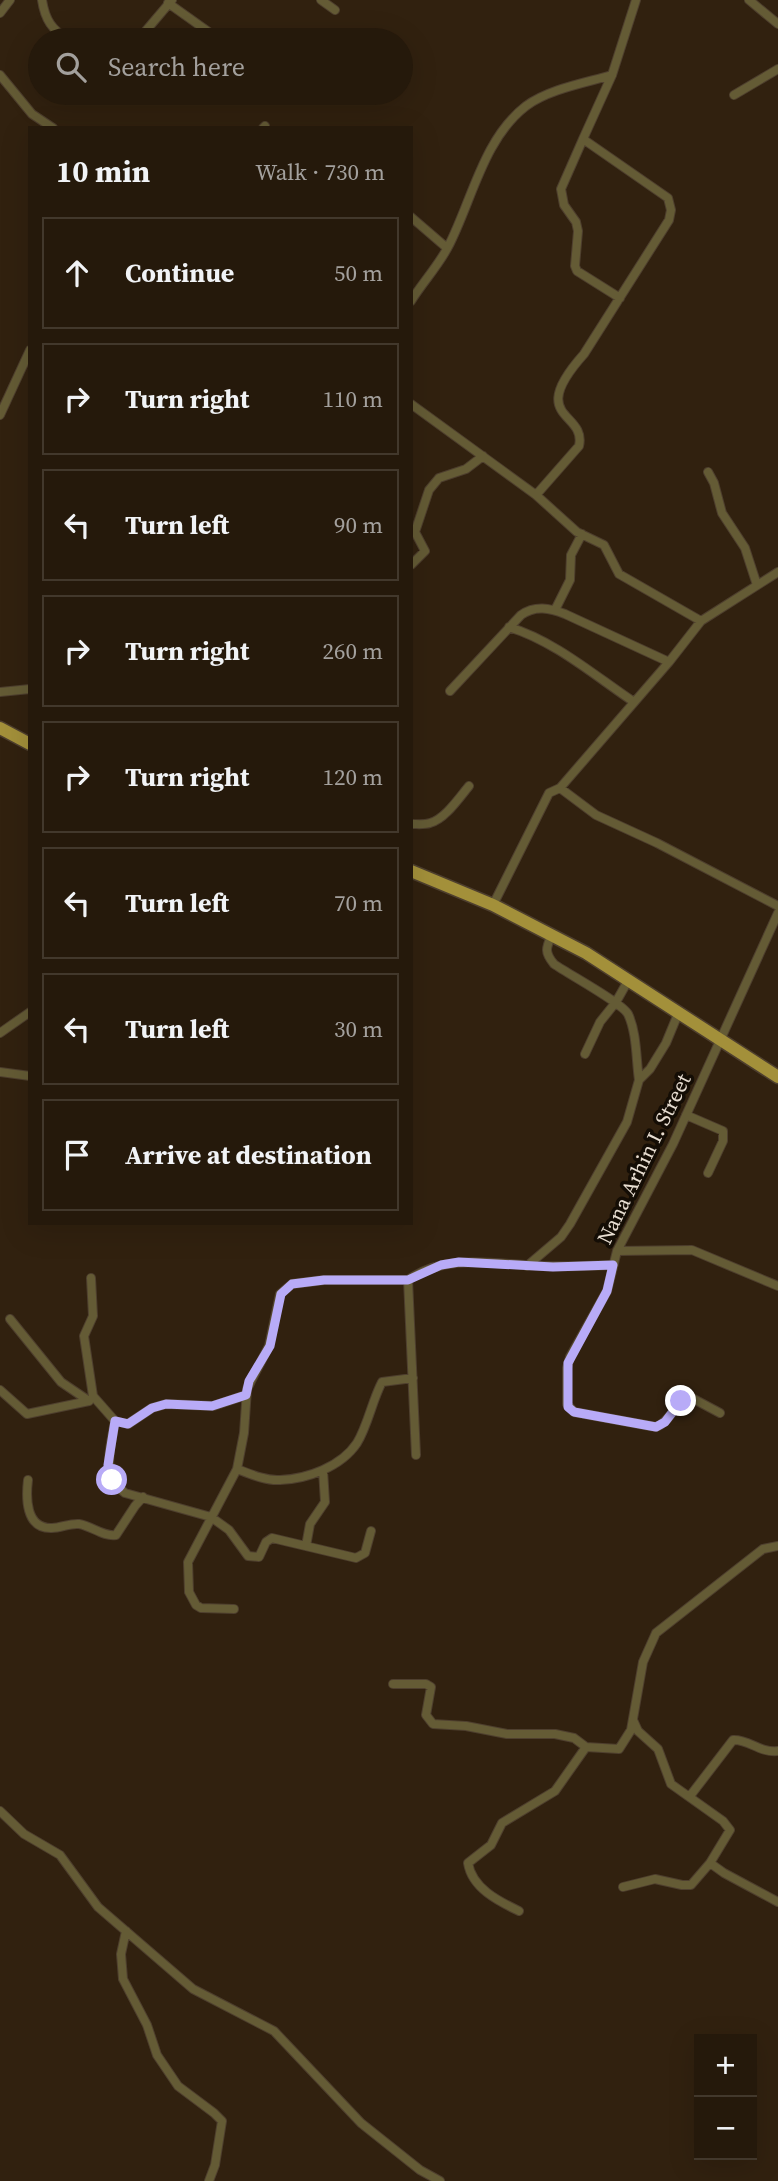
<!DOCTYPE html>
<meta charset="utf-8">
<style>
:root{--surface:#25190b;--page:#312619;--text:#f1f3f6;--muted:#a3a09d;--line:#42382c}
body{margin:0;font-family:"Source Serif 4",serif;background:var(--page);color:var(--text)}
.controls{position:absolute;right:21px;bottom:21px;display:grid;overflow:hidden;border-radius:0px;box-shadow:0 7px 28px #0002}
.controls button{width:63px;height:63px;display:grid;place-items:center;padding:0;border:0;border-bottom:2px solid var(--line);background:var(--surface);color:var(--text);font:35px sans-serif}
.stop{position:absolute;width:21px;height:21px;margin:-16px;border:5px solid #b8abf7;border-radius:50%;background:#fff}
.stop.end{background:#b8abf7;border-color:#fff;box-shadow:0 2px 7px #0008}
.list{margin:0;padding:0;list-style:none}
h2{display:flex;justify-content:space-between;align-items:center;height:91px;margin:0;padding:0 28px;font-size:30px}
h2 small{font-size:23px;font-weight:400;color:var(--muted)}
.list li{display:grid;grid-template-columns:46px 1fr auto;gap:21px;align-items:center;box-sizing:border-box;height:112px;margin:0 14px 14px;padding:0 14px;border:2px solid var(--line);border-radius:0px}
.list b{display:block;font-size:26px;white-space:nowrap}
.list em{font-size:23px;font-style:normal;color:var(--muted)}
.icon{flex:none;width:38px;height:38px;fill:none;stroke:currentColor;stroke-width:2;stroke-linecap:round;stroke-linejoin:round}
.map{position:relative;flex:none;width:778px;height:2181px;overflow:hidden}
.search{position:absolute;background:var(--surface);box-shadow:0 7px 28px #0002;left:28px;top:28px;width:385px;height:77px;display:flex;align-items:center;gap:18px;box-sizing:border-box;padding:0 24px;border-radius:38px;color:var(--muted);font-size:26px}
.panel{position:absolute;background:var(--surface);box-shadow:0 7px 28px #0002;left:28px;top:126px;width:385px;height:1099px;border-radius:0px}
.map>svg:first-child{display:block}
</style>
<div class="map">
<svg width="778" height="2181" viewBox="0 0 778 2181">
<rect width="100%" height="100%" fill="#31210f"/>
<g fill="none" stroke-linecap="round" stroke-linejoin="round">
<defs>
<path id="minor" d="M42,0C45,20 52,30 69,40
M321,0L335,10
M749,0L778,24
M168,3L220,40
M0,13L10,0
M138,40L172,0
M0,75L32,114L53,128
M734,95L778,69
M263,128L265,126
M583,139L561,189L564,205L576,222L578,231L575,266L577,271L620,298
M411,217L447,248
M411,301C423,282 438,266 448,247C472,201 483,139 526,106C549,89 585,83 612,75
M411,404L536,495L577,532L604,545L619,574L701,621
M0,415L30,350
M708,472L714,483L722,513L745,548L757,585
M536,495L579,446C587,411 525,420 584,354L669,220L671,210L668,198L583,139L612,75L636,0
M411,530L415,532L425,551L411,565
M415,532L429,490L439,478L466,469L483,456
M555,610L570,580L571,555L582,534
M509,627C555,641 595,676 634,702
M450,691L521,615C535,605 550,608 565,614L669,662
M0,692L30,689
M560,788L596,815L657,843L778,906
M411,824C417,824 424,825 430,823C445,819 459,798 469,786
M493,905L549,793L560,788L669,662L701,621L778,572
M552,934C546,948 544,952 554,964C568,974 622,1003 628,1014C637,1033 636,1059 639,1080
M0,1033L30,1012
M585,1054L600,1022L616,1002L629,979
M0,1072L30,1076
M686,1115L723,1131V1141L708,1173
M617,1251L692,1250L778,1286
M527,1266L561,1237L570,1224L627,1122L639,1080L650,1069L666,1043L678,1014
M91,1278L93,1316L84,1336L93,1396L115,1421L128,1424L152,1408L166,1404L213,1406L246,1395
M10,1319L61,1382L89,1401
M0,1390L27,1414L89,1401
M720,1413L690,1397C674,1402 671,1422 656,1427L574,1412L567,1404V1368L570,1357L607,1291L617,1251L673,1144L778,913
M115,1421C111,1447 100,1474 125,1493L211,1517L229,1530L248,1556L259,1557L266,1542L272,1538L356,1558L365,1553L371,1531
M416,1455L408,1280C448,1252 497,1265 542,1266C565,1267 589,1266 613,1265
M237,1469C250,1474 266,1481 280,1480C307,1479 341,1467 357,1443C368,1425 372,1401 382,1382L413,1378
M28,1480C26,1497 25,1529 52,1528C61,1528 70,1523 79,1524C92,1526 103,1537 116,1535L135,1506L143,1497
M306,1546L310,1524L325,1502L323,1470
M234,1609L201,1608L196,1605L189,1592L188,1562L237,1469L244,1433L247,1389L269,1346L280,1294L292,1284L324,1280H408
M393,1684H426L431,1687L426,1715L433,1724L466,1726L507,1734H555L574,1738L586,1747L619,1749L631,1730L643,1662L656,1633L763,1549L778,1546
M690,1796L733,1740C749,1739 759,1753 778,1751
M0,1811L24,1834L60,1855L98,1907L193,1989L274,2031L361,2123L420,2170L440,2181
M710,1863L724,1873L778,1902
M623,1887L655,1879L682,1885H691L710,1863L730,1830L723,1821L671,1784L658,1749L638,1731L633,1720
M519,1911C498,1901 472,1888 468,1863L491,1845L502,1823L555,1791L586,1747
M126,1931L121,1954L123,1979L147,2025L157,2055L178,2086L214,2113L222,2121L215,2165L209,2181"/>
<path id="primary" d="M0,728L30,744
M411,871L493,905L586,953L778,1077"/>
</defs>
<use href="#minor" stroke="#4e3f2e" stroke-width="10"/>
<use href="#primary" stroke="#4e3f2e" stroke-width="15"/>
<use href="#minor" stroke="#645b35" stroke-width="8"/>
<use href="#primary" stroke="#a3903a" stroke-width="12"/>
</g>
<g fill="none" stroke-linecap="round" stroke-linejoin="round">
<path stroke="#b8abf7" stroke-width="9" d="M112,1480L108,1465L115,1421L128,1424L152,1408L166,1404L212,1406L246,1395L249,1381L270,1346L281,1294L292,1284L324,1280H408L441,1265L459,1262L553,1267L613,1265L607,1291L568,1363V1407L574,1412L656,1427L665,1422L681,1401"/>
</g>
<g text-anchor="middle" stroke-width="7" stroke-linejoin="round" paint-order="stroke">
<g font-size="21" fill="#e7ddd1" stroke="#140d05">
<text transform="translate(644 1159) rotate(-64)" y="7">Nana Arhin I. Street</text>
</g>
</g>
</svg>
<div class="controls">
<button>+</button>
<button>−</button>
</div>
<div class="stop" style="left:112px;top:1480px"></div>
<div class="stop end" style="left:681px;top:1401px"></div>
<div class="search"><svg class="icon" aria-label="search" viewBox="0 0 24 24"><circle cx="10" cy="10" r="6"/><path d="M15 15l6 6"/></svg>Search here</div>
<section class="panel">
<h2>10 min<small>Walk · 730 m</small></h2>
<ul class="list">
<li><svg class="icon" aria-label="ahead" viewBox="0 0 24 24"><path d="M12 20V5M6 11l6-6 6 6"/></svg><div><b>Continue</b></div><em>50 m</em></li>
<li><svg class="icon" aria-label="right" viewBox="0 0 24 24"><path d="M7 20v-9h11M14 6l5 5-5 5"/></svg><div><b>Turn right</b></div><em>110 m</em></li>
<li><svg class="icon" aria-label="left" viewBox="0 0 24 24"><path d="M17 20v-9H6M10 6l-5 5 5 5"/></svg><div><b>Turn left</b></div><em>90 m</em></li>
<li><svg class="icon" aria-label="right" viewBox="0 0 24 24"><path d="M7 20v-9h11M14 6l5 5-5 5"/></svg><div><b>Turn right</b></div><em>260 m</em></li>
<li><svg class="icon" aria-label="right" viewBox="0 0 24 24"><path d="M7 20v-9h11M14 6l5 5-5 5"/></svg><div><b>Turn right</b></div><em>120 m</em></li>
<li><svg class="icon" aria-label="left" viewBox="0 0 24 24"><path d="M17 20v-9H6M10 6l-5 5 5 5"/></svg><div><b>Turn left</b></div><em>70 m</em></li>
<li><svg class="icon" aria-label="left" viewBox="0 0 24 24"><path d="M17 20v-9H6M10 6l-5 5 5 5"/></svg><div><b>Turn left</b></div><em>30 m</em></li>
<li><svg class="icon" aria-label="arrive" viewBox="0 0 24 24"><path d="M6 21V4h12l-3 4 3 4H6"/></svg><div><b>Arrive at destination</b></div></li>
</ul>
</section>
</div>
